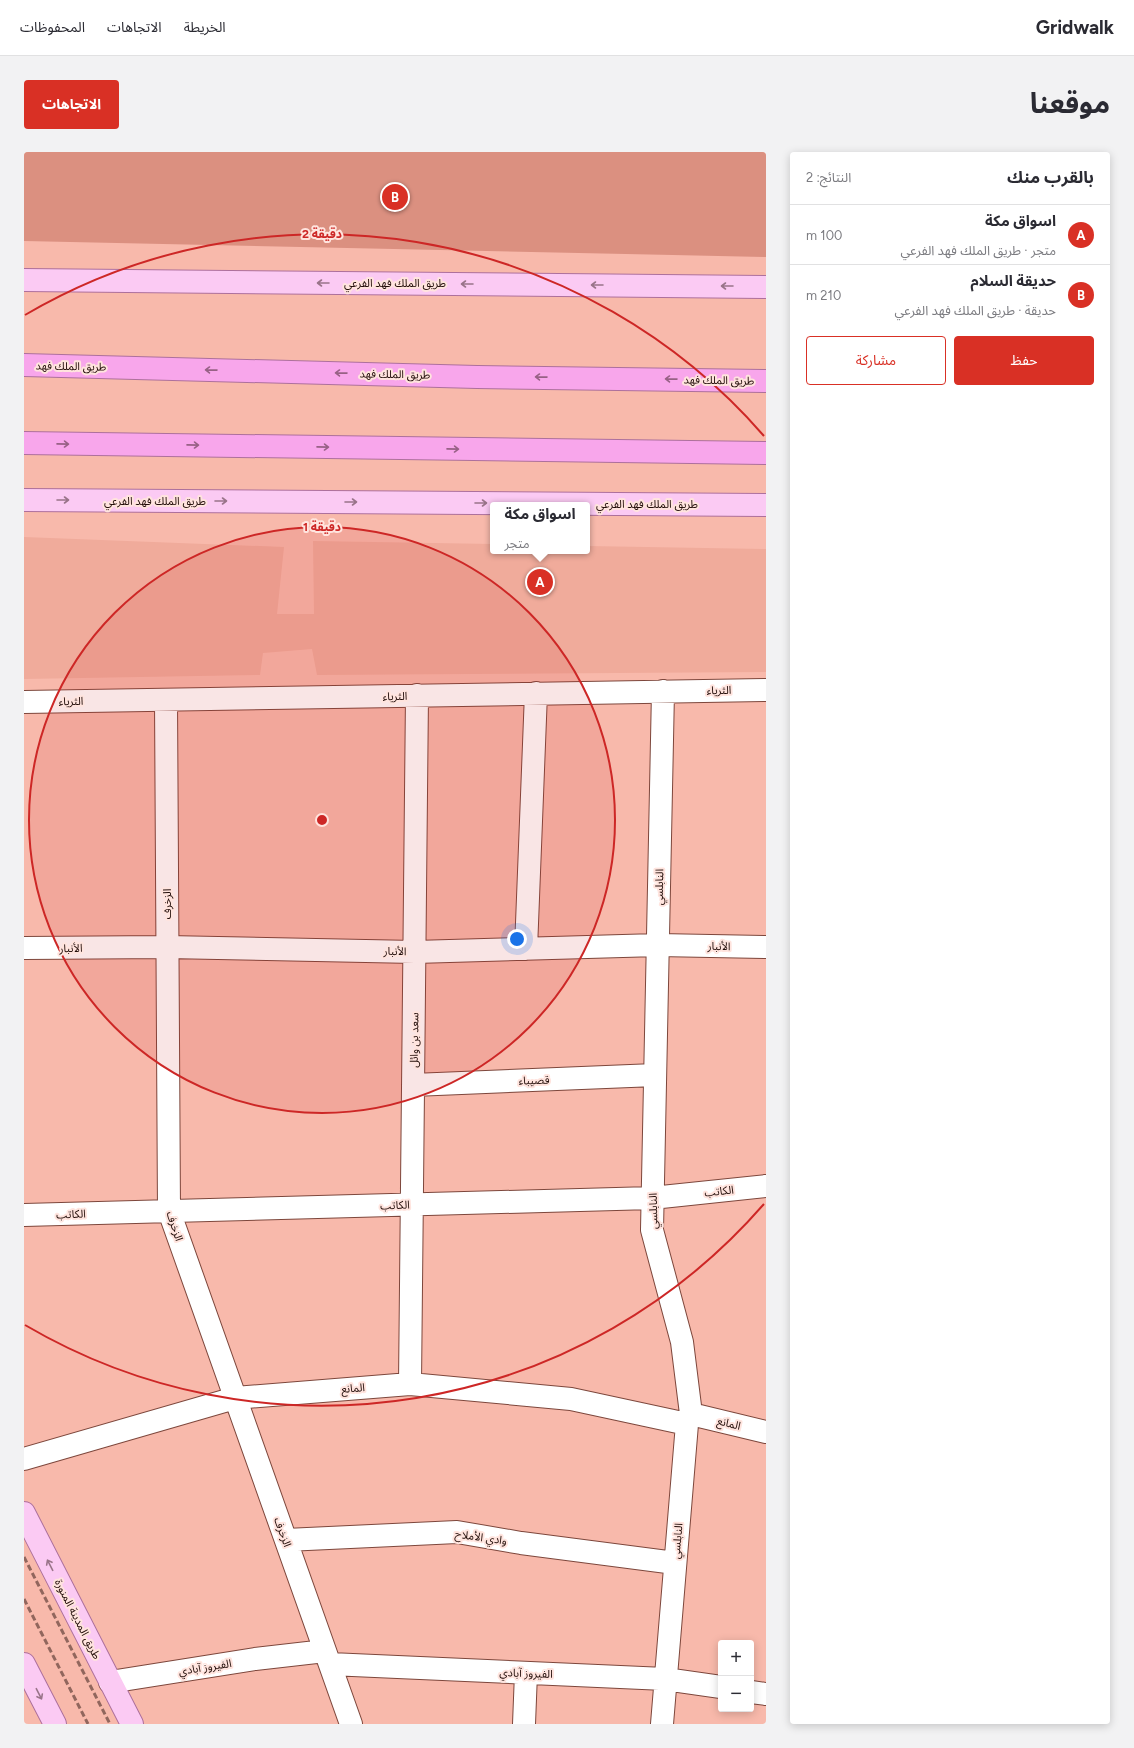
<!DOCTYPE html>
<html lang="ar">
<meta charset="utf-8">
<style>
:root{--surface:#fff;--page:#f2f2f3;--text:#2b2b33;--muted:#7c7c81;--line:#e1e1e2;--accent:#d93025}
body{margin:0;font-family:Figtree,"Noto Sans Arabic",sans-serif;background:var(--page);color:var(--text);direction:rtl}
.controls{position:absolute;right:12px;bottom:12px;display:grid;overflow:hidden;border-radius:4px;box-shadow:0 2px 10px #0003}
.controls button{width:36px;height:36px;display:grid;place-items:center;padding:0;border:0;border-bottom:1px solid var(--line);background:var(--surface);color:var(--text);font:20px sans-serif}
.you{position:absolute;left:493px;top:787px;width:14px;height:14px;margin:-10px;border:3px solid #fff;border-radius:50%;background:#1a73e8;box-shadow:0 0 0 6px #1a73e833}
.badge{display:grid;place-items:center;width:26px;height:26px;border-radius:50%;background:var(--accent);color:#fff;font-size:13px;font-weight:700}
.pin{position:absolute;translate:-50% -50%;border:2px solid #fff;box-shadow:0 1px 4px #0006}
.popup{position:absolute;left:466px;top:350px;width:100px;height:52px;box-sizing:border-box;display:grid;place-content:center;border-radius:4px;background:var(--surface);filter:drop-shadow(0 1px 3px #0005);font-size:13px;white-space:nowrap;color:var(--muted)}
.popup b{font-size:15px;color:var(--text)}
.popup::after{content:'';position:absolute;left:50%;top:100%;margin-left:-8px;border:8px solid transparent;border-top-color:var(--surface)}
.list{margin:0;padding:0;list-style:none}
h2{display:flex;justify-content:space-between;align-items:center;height:52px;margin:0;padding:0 16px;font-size:17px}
h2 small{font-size:13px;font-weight:400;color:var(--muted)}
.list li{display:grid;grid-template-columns:26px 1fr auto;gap:12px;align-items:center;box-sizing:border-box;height:60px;padding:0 16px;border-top:1px solid var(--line)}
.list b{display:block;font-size:15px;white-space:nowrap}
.list p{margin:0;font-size:13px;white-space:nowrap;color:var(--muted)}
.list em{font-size:13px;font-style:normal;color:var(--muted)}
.actions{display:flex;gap:8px;padding:12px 16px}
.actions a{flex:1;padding:9px 0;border:1px solid var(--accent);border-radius:4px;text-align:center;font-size:14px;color:var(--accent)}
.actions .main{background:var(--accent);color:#fff}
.map{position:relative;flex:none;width:742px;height:1572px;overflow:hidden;direction:ltr;border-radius:4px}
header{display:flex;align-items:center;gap:24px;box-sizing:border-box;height:56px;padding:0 20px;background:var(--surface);border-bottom:1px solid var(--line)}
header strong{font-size:19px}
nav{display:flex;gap:22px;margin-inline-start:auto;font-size:14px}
.intro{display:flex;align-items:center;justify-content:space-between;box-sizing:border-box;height:96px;padding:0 24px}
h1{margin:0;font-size:28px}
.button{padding:10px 18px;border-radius:4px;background:var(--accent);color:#fff;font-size:14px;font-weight:700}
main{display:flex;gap:24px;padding:0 24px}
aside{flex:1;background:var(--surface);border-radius:4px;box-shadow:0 2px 10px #0003}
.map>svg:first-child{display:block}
</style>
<header>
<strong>Gridwalk</strong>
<nav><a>الخريطة</a><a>الاتجاهات</a><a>المحفوظات</a></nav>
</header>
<div class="intro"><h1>موقعنا</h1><a class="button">الاتجاهات</a></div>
<main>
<aside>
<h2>بالقرب منك<small>النتائج: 2</small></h2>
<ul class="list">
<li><span class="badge">A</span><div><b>اسواق مكة</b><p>متجر · طريق الملك فهد الفرعي</p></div><em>100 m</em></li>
<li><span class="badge">B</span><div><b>حديقة السلام</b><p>حديقة · طريق الملك فهد الفرعي</p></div><em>210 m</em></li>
</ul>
<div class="actions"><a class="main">حفظ</a><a>مشاركة</a></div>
</aside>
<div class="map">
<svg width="742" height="1572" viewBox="0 0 742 1572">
<rect width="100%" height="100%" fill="#f8b9ab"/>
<path fill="#f0ab9b" d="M0,385L260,395L253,462H290L289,389L469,392V399H563V394L742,397V520L293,523L288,497L239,501L236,523L0,527Z"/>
<path fill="#db9080" d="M0,0H742V105L0,89Z"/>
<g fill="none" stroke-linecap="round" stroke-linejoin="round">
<defs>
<path id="minor" d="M142,548L145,1059L327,1572
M0,550L742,538
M0,796L143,795L391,800L634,793L742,795
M502,797L512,541
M389,933L631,923
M0,1063L628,1046L742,1034
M386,1232L393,543
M667,1262L742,1280
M0,1307L211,1246L386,1232L547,1247L663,1272
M262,1388L433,1380L497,1391L651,1411
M306,1512L641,1527L697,1535
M86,1530L231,1507L301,1499
M727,1540L742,1542
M500,1572L502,1521
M638,1572L663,1272L667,1262L658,1190L628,1078L639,539"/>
<path id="primary" d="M0,128L742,135
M0,348L742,353
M0,1361L108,1572
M0,1512L31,1572"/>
<path id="motorway" d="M0,213L453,225L742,229
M0,291L742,301"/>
</defs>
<use href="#minor" stroke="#7d473c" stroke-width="24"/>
<use href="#primary" stroke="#ad709c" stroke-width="24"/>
<use href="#motorway" stroke="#ad709c" stroke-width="24"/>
<use href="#minor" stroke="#fff" stroke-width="22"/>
<use href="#primary" stroke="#fbcaf3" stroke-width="22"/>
<use href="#motorway" stroke="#f8a6eb" stroke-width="22"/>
<path stroke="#91665d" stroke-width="3" stroke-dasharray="6 3" stroke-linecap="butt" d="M0,1405L86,1572
M0,1447L64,1572"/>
</g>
<defs><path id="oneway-shaft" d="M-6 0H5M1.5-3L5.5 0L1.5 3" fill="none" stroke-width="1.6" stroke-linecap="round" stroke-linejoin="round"/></defs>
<g stroke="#997489">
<use href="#oneway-shaft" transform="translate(299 131) rotate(-180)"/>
<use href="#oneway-shaft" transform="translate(443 132) rotate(-180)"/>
<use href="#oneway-shaft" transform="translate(573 133) rotate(-180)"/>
<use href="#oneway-shaft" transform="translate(703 134) rotate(-180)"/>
<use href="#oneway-shaft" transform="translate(39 348)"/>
<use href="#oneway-shaft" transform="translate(197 349)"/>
<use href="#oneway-shaft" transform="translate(327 350)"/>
<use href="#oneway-shaft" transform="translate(457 351)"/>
<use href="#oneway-shaft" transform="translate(26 1413) rotate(-117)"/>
<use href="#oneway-shaft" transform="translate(15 1542) rotate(63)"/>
</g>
<g stroke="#976185">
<use href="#oneway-shaft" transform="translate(187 218) rotate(-179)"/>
<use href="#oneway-shaft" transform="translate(317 221) rotate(-179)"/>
<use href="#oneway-shaft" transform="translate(517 225) rotate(-179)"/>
<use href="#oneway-shaft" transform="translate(647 227) rotate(-179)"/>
<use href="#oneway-shaft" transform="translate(39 292) rotate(1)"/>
<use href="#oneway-shaft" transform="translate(169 293) rotate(1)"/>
<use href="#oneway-shaft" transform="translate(299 295) rotate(1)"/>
<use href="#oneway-shaft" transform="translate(429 297) rotate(1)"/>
</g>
<circle cx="298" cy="668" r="293" fill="#cd2726" fill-opacity=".12"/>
<g fill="none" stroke="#cd2726" stroke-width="2">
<circle cx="298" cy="668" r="293"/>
<path d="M740 1052A586 586 0 0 1 1 1173M1 163A586 586 0 0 1 740 284"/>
</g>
<g text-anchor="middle" stroke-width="4" stroke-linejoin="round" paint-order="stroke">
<g font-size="11" fill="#210c08" stroke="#ffe4de">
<text x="371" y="135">طريق الملك فهد الفرعي</text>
<text transform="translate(47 214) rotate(1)" y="4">طريق الملك فهد</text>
<text transform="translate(371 222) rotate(1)" y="4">طريق الملك فهد</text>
<text transform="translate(695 228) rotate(1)" y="4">طريق الملك فهد</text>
<text x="131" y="353">طريق الملك فهد الفرعي</text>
<text x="623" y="356">طريق الملك فهد الفرعي</text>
<text transform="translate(695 538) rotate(-1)" y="4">الثرياء</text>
<text transform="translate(371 544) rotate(-1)" y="4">الثرياء</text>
<text transform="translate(47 549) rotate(-1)" y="4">الثرياء</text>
<text transform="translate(635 735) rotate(-89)" y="4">النابلسي</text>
<text transform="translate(143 752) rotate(-90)" y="4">الزخرف</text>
<text transform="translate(695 794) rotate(1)" y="4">الأنبار</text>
<text transform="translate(47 796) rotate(-1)" y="4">الأنبار</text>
<text transform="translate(371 799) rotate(1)" y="4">الأنبار</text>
<text transform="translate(390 888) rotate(-89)" y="4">سعد بن وائل</text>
<text transform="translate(510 928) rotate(-2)" y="4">قصيباء</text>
<text transform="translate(695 1039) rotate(-6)" y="4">الكاتب</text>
<text transform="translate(371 1053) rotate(-2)" y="4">الكاتب</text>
<text transform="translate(629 1059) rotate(-91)" y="4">النابلسي</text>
<text transform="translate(47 1062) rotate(-2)" y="4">الكاتب</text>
<text transform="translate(151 1074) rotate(72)" y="4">الزخرف</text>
<text transform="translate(329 1236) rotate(-4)" y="4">المانع</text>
<text transform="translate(705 1271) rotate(14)" y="4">المانع</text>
<text transform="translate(259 1380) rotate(70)" y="4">الزخرف</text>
<text transform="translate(457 1385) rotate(8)" y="4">وادي الأملاح</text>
<text transform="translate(653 1389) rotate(-85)" y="4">النابلسي</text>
<text transform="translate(54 1467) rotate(63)" y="4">طريق المدينة المنورة</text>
<text transform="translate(181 1515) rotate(-9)" y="4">الفيروز آبادي</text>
<text transform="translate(502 1521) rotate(2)" y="4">الفيروز آبادي</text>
</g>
</g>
<circle cx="298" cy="668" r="6" fill="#cd2726" stroke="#ffe4de" stroke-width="2"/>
<g font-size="12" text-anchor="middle" font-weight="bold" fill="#cd2726" stroke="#ffe4de" stroke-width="4" stroke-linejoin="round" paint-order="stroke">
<text x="298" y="86">2 دقيقة</text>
<text x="298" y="379">1 دقيقة</text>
</g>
</svg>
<div class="controls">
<button>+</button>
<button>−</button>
</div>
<div class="you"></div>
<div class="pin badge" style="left:516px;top:430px">A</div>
<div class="popup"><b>اسواق مكة</b>متجر</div>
<div class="pin badge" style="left:371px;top:45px">B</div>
</div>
</main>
